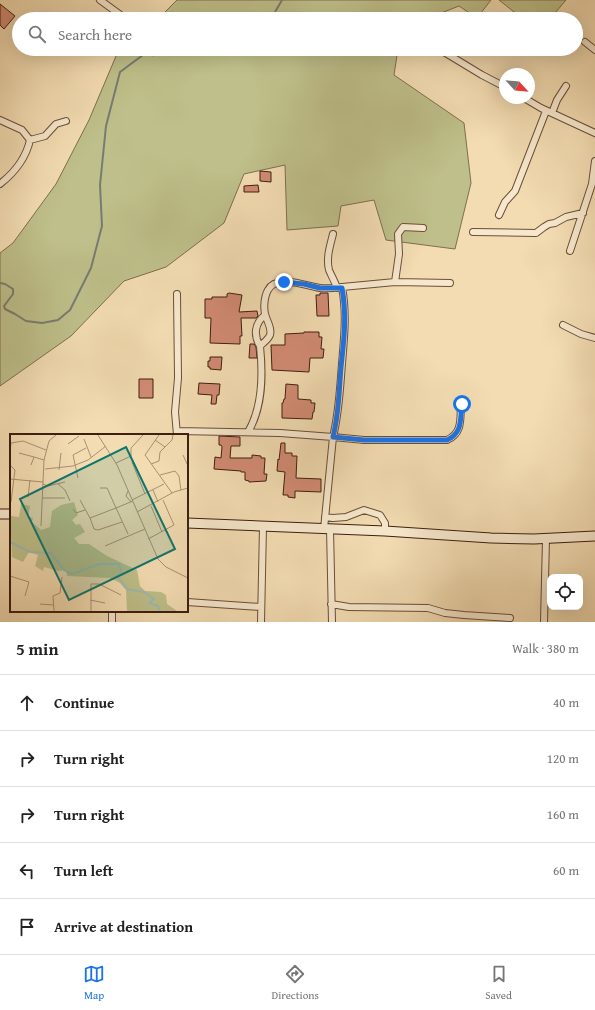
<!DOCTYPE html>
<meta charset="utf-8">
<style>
:root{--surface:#fff;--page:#f2f2f2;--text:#222;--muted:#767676;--line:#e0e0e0;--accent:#1a73e8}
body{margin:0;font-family:"Gentium Book Plus",serif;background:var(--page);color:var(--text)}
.controls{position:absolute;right:12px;bottom:12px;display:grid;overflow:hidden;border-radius:8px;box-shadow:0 4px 16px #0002}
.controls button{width:36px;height:36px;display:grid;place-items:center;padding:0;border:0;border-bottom:1px solid var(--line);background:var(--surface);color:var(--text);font:20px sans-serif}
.compass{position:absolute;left:499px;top:68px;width:36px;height:36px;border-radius:50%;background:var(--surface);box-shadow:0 4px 16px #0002;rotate:116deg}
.stop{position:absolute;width:12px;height:12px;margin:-9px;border:3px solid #1a73e8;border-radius:50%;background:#fff}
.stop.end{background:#1a73e8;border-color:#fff;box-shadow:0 1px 4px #0008}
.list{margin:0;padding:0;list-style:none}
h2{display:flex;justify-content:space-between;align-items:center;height:52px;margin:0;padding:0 16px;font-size:17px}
h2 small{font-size:13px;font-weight:400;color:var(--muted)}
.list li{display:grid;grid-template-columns:26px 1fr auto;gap:12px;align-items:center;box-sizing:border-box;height:56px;padding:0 16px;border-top:1px solid var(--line)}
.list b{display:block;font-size:15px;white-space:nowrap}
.list em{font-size:13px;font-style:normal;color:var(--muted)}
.icon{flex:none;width:22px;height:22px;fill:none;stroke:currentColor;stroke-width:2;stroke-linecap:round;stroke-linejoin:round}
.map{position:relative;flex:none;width:595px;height:622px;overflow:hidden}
.search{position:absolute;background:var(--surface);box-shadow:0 4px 16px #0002;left:12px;right:12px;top:12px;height:44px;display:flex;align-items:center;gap:10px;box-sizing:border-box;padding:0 14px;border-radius:22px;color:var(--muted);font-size:15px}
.sheet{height:332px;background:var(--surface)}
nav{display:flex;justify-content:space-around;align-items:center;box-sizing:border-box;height:56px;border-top:1px solid var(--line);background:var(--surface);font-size:11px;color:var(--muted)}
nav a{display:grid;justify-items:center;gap:2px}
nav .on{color:var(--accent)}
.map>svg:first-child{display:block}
</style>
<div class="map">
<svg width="595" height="622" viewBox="0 0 595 622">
<rect width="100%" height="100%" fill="#f3dcb2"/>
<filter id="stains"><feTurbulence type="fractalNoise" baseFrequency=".005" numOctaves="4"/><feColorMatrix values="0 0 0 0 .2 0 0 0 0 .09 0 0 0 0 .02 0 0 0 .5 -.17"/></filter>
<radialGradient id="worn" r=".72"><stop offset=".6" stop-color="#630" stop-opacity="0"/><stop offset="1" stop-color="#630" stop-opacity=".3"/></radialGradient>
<path fill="#bebf8a" stroke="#7e6e4e" d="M177,0H491L477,18L459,6L426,19H165L164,13Z
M499,0H566L550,19H523Z
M119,49H128L154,56L157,49H398L394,75L464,123L471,183L455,249L386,240L374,200L341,206L338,226L287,230L285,165L244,174L224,223L166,267L124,281L71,336L0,386V253L13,243L56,184L89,120Z"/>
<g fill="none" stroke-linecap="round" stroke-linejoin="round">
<path stroke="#777c72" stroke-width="2" d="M271,19L282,0
M0,283L5,284L13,289V294L4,306L5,309L15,314L26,321L42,323L58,320L70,310L91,268L102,226L100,185L106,126L120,72L151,49"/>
</g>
<path fill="#d28b74" stroke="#3d1e11" d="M0,4L15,16L4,29L0,25Z
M260,171L271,172V182L260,181Z
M258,185L259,192H244V186Z
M229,293L242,295L239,312L257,311L258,316L256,318H241L242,336H240V344L210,343L211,318H205V299H212V297H227V294Z
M320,293H328L329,316H317L316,295H320Z
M304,332H319V337H322L321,349H324L323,358H310L309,372L272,370L271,345H285V334L304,333Z
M250,344H254L256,347L257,358H249Z
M210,357H222L221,370L210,369V367H208V361H210Z
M139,379H153V398H139Z
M199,383L220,384L219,395H217L216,404H211L212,395L198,394Z
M286,384L298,385V399L311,400V403H315L314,412H313L312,419L282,418V403H283L284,399H285Z
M219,436L240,437V446H231L230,458H252V455L261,456V458H265L264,474H267L266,481L249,482V481L245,480V472H241V471L214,469L215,457L221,458L222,447L221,445H219Z
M281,443H285V453H292V456H297L296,478L321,479V492L295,491V498L288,497V495H283L285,472L277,471L278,459L279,460Z"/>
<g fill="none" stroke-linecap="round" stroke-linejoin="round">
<defs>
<path id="street" d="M100,0L126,19
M585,42L595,50
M439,49L482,75L505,87
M524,98L541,108L595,133
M552,113L557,100L566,86
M0,120L22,130L30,140C26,158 14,173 0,184
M30,140L45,136L56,124L66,121
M499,215L505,202L515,191L546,111
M473,232L536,233L544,227L549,224L555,223L566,217L583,213
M333,234C330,246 326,258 329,270C331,275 335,282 337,288
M570,251L592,184L595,161
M395,282L399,254L398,234L403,227L423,228
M342,287L395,282L450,283
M563,325L581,334L595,338
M260,346C253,335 255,323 265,315
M178,431L280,433L333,437L324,529
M248,432C263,407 263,375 260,346C263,343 268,340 270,335C272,329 268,323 266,317C263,310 264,297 268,290C276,274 307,286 320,288C327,289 335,288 342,287C347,314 344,338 342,364C340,388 339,413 333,437L364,440H447C463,433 460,419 461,404
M177,435L175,412L178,378L177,294
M325,517L333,518L346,517L364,510L380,515L385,523V531
M330,529L332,622
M187,602L261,607
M331,604L349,607L428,608L445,613L464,615L510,618
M112,622V611
M261,622L263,526
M544,622L546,539"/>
<path id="secondary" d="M0,514H11
M187,523L385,531L491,538L534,539L595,536"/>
</defs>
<use href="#street" stroke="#6a4e39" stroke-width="8"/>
<use href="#secondary" stroke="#3d1e11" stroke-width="11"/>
<use href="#street" stroke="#f7e8cd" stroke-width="6"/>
<use href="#secondary" stroke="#f7e8cd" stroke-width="9"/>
</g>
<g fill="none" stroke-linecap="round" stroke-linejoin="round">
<path stroke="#1a73e8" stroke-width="5" d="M284,282L304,284L320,288H342C347,315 344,340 341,367C339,390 339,414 333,437L364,440H447C463,433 460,419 462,404"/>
</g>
<g transform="translate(10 434)">
<rect width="178" height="178" fill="#f3dcb2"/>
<path d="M64,68L68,81L62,86L66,91L70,90L75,98L64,104L69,110H79L97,122L127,136L130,152L135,157L151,158L156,161L157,170L167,177H117L116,156L110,149L100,144L57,142L56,136L48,137L34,133L33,137L25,132L28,121L19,118L13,128L2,123L0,78L1,82L9,83L11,70L20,72L18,83L23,84L22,88L31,96L40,93L42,77L51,71Z" fill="#bebf8a"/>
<path fill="none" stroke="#9dbab3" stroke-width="2" d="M0,108L20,118L41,119L54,136L62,140L89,130H109L112,140L107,142L117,155L134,158L144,165L139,169L148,172L150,177"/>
<path fill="none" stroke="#aa9072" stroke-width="1" d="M88,1L107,31L148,125L156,133L178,144M149,1L135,21L162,59M74,5L81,23M145,6L155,13M58,10L69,2M0,17L1,9L13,7L36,16M9,19L24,23M173,21L178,32M122,28L135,60M106,29L121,22V14L133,1M141,30L149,27L150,18L162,6L163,1M0,31L5,36L1,68M21,31L24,23L34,26M35,35L63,32L78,26L96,12M49,36L51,19M150,41L165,37L169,42L171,56M68,44L63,21L76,14M0,45L33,48M33,50L38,52L55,48M48,50L55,56L60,67M90,54H97L106,74L80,84L84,95L88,96L112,88M143,56L148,68M118,57L116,62L121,68M18,63L20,46M33,64H55M70,66L80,84M122,66L154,50M141,72L152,98M63,75L66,79L75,76M127,78L164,58L178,54M31,92L34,26L39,7L46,1M118,100L106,74L123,67M138,105L164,91L153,66M95,112L135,95M0,142L19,148L15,162M80,166L95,169M30,170L43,171M44,177L43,162L50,159L52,143M81,177V150H89L111,161"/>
<path fill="#0f766e" fill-opacity="0.15" stroke="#0f766e" stroke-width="2" d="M116,13L165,115L59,166L10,65Z"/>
<rect width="178" height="178" fill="none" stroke="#3d1e11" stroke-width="2"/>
</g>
<rect width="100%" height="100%" filter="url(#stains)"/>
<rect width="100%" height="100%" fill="url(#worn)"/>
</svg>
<div class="controls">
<button><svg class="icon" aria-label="locate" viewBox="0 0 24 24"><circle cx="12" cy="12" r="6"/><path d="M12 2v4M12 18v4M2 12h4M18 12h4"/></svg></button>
</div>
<svg class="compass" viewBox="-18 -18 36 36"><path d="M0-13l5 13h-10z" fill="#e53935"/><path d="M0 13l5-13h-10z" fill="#767676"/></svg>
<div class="stop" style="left:462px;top:404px"></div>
<div class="stop end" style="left:284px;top:282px"></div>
<div class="search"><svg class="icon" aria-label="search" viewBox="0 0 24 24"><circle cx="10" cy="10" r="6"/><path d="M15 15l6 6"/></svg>Search here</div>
</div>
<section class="sheet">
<h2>5 min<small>Walk · 380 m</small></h2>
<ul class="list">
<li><svg class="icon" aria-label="ahead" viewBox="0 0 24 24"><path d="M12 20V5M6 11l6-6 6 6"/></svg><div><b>Continue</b></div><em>40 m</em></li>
<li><svg class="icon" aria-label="right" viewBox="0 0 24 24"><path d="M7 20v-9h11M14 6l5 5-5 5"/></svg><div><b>Turn right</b></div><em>120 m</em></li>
<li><svg class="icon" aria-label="right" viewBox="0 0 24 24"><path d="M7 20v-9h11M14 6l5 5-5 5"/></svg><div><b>Turn right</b></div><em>160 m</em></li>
<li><svg class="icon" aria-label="left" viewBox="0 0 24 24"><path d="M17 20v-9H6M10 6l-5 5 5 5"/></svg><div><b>Turn left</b></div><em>60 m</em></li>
<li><svg class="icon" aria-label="arrive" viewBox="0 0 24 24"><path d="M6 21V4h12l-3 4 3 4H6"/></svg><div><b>Arrive at destination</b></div></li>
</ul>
</section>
<nav>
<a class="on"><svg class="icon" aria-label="map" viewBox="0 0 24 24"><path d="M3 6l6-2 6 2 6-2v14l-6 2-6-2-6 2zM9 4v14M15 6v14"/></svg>Map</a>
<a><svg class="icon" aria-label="directions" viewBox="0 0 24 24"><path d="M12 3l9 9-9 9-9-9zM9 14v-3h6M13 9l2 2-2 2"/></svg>Directions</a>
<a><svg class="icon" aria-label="saved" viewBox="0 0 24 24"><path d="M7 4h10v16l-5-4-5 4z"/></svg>Saved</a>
</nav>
